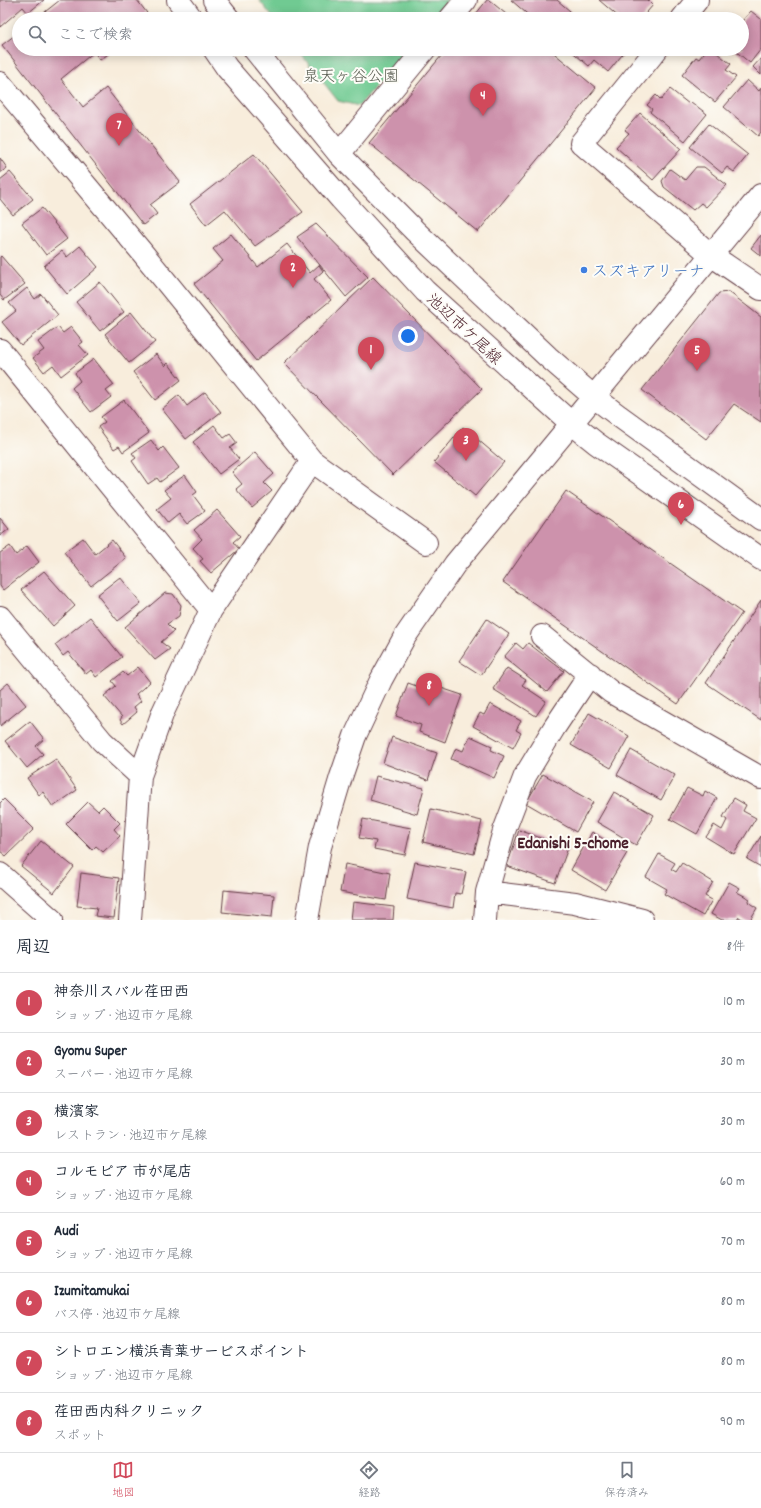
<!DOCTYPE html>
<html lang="ja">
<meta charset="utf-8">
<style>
:root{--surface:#fff;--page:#f2f2f3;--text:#1f2937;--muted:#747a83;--line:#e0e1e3;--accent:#d1495b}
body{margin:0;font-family:Dekko,"Klee One",sans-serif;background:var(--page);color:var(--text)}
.you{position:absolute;left:408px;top:336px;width:14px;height:14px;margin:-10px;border:3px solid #fff;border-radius:50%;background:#1a73e8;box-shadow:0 0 0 6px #1a73e833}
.badge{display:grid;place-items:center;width:26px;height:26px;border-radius:50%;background:var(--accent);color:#fff;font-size:13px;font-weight:700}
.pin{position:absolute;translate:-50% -33px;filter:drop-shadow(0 1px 2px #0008)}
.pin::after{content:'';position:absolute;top:21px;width:14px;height:12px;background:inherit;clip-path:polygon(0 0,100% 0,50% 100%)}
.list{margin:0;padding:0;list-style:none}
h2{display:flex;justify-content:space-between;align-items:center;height:52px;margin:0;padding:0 16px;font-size:17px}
h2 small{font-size:13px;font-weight:400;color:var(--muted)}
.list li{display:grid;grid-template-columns:26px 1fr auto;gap:12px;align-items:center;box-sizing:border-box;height:60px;padding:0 16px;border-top:1px solid var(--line)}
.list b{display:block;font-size:15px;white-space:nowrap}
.list p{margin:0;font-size:13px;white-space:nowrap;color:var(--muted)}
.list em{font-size:13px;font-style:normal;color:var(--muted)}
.icon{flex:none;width:22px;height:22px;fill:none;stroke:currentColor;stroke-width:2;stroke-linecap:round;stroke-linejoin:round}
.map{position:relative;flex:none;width:761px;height:920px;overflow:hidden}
.search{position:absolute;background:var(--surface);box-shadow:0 2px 10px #0003;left:12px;right:12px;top:12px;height:44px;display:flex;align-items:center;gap:10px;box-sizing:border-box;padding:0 14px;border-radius:22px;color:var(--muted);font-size:15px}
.sheet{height:532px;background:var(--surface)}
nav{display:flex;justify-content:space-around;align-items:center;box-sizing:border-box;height:56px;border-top:1px solid var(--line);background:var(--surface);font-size:11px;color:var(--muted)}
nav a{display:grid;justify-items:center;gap:2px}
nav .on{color:var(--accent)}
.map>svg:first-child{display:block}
</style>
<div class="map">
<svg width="761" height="920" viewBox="0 0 761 920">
<rect width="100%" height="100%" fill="#fdfcf7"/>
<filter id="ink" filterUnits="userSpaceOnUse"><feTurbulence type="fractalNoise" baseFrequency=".025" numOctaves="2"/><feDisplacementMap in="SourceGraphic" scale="8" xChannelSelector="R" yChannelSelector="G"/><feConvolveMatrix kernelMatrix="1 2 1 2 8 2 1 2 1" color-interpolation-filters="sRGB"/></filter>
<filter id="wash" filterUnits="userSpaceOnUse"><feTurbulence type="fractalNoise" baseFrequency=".012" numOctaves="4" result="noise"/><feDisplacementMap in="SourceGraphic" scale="16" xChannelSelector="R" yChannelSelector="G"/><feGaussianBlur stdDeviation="0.9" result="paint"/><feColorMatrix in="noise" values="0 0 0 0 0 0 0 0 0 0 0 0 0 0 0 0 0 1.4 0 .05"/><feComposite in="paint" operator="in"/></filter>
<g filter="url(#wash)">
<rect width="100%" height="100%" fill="#f8eddc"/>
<path fill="#70ca92" stroke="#5d745e" d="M259,0H448L432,19H274Z
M297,49H407L359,106L338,101Z"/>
<g id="blocks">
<path fill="#cd92ac" d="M0,0H44L28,13L23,7L0,27Z
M60,0H137L147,13L139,19H36Z
M487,0H489L512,19H472Z
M511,0H557L570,11L563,19H533Z
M599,0H648L653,5L641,19H621Z
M751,11L761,19V49L750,63L733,49H742V21Z
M19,32V49H115L100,60L94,52L61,79L83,107L106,88L180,182L150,205L157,214L143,225L2,45Z
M447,49H549L596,88L478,232L369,143Z
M569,49H627L608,72L594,60L589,66Z
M707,49H712L731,64L726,70L736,77L715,102L682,75L696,57L699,59Z
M761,58V75L753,67Z
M747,80L759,91L761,88V132L758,136L724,107Z
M670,89L689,104L691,102L707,114L685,141L650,112L652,109L647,105L656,95L661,100Z
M640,113L681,149L653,180L616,147L629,133L625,130Z
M709,124L748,155L734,172L727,167L722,173L690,147Z
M254,154L303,212L255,246L225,210L206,225L190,204Z
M0,158L7,168L0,173Z
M696,167H704L727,185L706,207L701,203L693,210L664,187L662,181L670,169L685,180Z
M10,172L33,199L13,215L0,199V180Z
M42,208L67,239L46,255L22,223Z
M316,224L368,277L346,297L297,237Z
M231,234L258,267L287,244L310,273L319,265L323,271L314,279L331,300L256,361L194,284L223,261L213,249Z
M761,235V256L751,248Z
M80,246L98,267L67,294L44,266L62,251L67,257Z
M1,256L25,284L4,300L0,295V257Z
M373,277L482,389L393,475L284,363Z
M100,282L124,312L100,331L76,302Z
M27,288L35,299L41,294L58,315L21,345L2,322L16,311L9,303Z
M729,292L761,317V422L734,404L706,439L642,390L719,293Z
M131,312L155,342L129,363L105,334Z
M58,327L63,333L71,327L83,342L79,345L88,355L61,376L53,365L44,372L33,358L44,350L38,342Z
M156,354L165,366L168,363L181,380L155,400L133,372Z
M94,359L114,385L106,391L111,397L91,412L72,388L80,381L75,373Z
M205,392L221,412L186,439L162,409L179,395L187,406Z
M124,400L149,433L123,452L119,446L114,449L98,427L105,422L101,417Z
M214,425L224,438L230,434L237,443L230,448L239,459L219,474L193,442Z
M463,427L504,462L475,496L434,462Z
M151,440L159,451L163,447L179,468L160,482L157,478L148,484L132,461L136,458L132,453Z
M255,452L274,474L264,483L272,491L252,508L236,489L242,484L232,472Z
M185,475L197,492L193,495L205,511L187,524L179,514L168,523L157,509L171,498L164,490Z
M566,491L742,613L678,704L503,582Z
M217,510L240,536L233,542L239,549L211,573L200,561L203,559L193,548L202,539L194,530Z
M0,518L9,529L0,536Z
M83,538L95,554L112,540L126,558L91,586L64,552Z
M10,546L16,555L27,546L39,562L3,590L0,586V553Z
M44,571L75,606L53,626L21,590Z
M120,577L141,603L118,621L97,595Z
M165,593L173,594L181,605L179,616L167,624L174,631L161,642L170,649L155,660L125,627Z
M761,600V720L706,683Z
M90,617L122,657L96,677L91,670L86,674L68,652L63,656L55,645Z
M487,619L509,634L481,675L459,661Z
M516,643L523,649L528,643L564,671L547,692L504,657Z
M138,667L150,682L136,694L141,701L134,707L137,712L123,724L120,720L122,717L104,696L116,686L112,681L123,672L127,676Z
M507,668L526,680L522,685L546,701L536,716L493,689Z
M8,683L26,705L0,726V690Z
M408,683L436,693L438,687L462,695L445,742L419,732L421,725L396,716Z
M490,704L521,721L516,730L521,733L513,748L473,726L480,713L484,715Z
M589,713L629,736L611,768L571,745Z
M30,721L44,739L36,746L43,754L27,768L5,741Z
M470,736L492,746L491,750L504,756L494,778L451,759L456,748L463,751Z
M392,737L437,753L428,780L383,763Z
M631,750L675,775L661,800L617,775Z
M56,759L77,790L53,807L43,792L39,795L27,778Z
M543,774L593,802L576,832L526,803Z
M376,776L424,788L417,814L370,800Z
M687,788L703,796L705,791L717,798L697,834L670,819Z
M614,792L654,815L636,845L597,822Z
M734,798L746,805L743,811L756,818L734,854L706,837L714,825L722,830L727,820L723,817Z
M4,799L34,829L6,856L0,851V803Z
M88,802L98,811L103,806L120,823L114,829L120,836L103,852L96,846L92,850L66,824Z
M431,809L482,821L474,854L423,842Z
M363,819L411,828L405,855L374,849L376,841L359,838Z
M519,830L568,848L555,883L507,866Z
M592,832L627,853L605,890L571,870Z
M761,836V867L747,859Z
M41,841L74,867L54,893L21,866Z
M659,854L675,863L671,869L676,872L682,863L713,882L705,896L712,900L703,916L664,894L667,889L646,877Z
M415,862L466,872L461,894L455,893L453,908L407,899Z
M345,864L390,873L386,900L340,892Z
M81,873L119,878L114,918L95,916L97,908L77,906Z
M729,882L740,888L737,892L750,899L748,902L757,908L750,920H744L739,917L737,920H722L711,914Z
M224,890L274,895L272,917L222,912Z
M353,902L394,907L393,920H351Z"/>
</g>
</g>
<g filter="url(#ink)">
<use href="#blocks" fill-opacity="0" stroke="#643e46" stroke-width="1"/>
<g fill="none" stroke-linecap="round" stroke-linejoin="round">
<defs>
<path id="minor" d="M178,0L192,19
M214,0L229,19
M450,19L466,0
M682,19L697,0
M214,49L227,68L341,199L425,291L571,423L596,443L761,559
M254,49L339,154L415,231L548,357L594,397L619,416L761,519
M657,49L581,143L711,255L761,289
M0,83L141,251L312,461
M339,154L425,49
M0,350L211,610L163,712L140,776L130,920
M211,610L312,461L426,543
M0,617L102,741L140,776
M542,636L611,692L761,778
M0,874L52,920
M487,892L575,903L642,920
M307,920L320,847L341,777L355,736L381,680L404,638L455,564L761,195
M485,920L487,892L504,831L525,776L554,728L590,674"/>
</defs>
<use href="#minor" stroke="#643e46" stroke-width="24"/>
<use href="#minor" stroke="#fff" stroke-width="22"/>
</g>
</g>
<circle fill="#3f7fe0" stroke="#fdfcf7" stroke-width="1.5" cx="584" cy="270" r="4"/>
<g text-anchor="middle" stroke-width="4" stroke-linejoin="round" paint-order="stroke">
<g font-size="16" fill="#575b4f" stroke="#fdfcf7">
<text x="351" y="81">泉天ヶ谷公園</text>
</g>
<g font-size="16" fill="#366cbe" stroke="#fdfcf7" text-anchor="start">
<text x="592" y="276">スズキアリーナ</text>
</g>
<g font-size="16" fill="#4a1f2b" stroke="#fdfcf7">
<text transform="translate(465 328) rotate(43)" y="6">池辺市ケ尾線</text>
</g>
<g font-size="17" font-weight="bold" fill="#4a1f2b" stroke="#fdfcf7">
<text x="573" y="848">Edanishi 5-chome</text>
</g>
</g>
</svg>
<div class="you"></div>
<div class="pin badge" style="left:371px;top:370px">1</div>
<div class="pin badge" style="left:293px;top:288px">2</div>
<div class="pin badge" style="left:466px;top:461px">3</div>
<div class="pin badge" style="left:483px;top:116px">4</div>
<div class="pin badge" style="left:697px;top:371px">5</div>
<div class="pin badge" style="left:681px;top:525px">6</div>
<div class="pin badge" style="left:119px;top:146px">7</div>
<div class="pin badge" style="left:429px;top:706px">8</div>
<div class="search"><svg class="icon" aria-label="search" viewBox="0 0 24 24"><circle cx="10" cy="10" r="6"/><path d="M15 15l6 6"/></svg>ここで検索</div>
</div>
<section class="sheet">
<h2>周辺<small>8件</small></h2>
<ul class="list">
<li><span class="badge">1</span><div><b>神奈川スバル荏田西</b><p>ショップ · 池辺市ケ尾線</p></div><em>10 m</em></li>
<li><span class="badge">2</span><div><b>Gyomu Super</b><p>スーパー · 池辺市ケ尾線</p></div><em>30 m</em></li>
<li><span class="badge">3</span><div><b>横濱家</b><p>レストラン · 池辺市ケ尾線</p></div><em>30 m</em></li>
<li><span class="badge">4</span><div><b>コルモピア 市が尾店</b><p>ショップ · 池辺市ケ尾線</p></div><em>60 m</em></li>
<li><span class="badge">5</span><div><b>Audi</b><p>ショップ · 池辺市ケ尾線</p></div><em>70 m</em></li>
<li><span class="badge">6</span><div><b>Izumitamukai</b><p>バス停 · 池辺市ケ尾線</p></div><em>80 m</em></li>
<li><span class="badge">7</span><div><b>シトロエン横浜青葉サービスポイント</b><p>ショップ · 池辺市ケ尾線</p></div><em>80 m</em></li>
<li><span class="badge">8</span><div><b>荏田西内科クリニック</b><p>スポット</p></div><em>90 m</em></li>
</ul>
</section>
<nav>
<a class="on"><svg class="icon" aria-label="map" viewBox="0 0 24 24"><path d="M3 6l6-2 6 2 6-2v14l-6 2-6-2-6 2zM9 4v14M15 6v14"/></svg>地図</a>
<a><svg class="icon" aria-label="directions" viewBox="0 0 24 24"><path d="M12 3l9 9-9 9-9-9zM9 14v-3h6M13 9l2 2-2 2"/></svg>経路</a>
<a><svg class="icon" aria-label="saved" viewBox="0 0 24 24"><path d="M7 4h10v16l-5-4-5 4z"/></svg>保存済み</a>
</nav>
